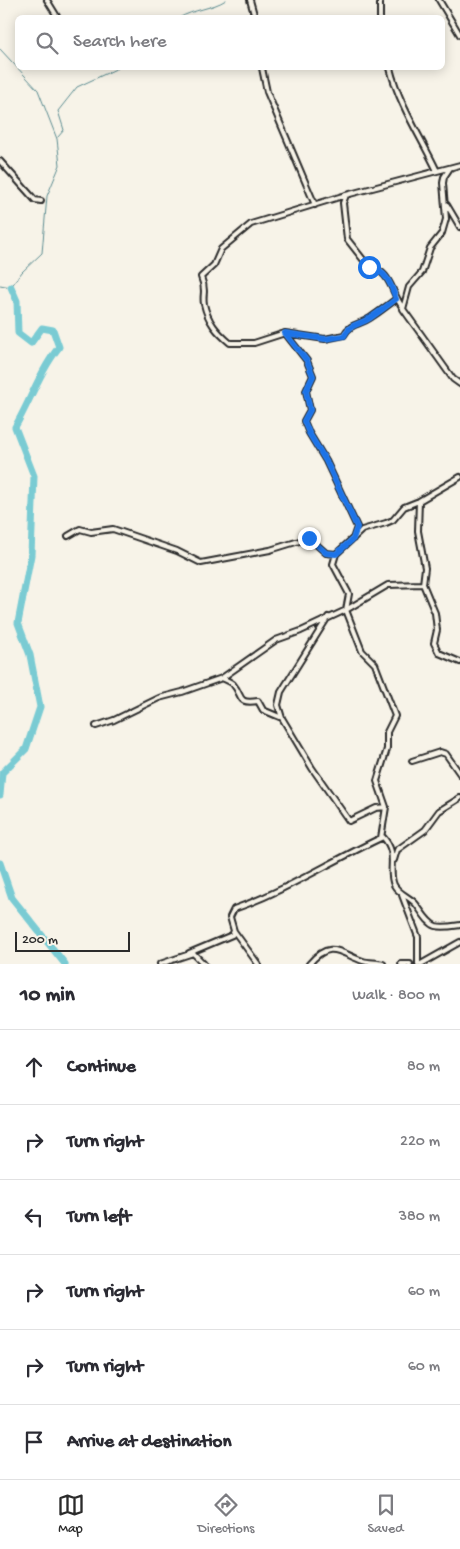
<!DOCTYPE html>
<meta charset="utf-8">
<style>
:root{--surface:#fff;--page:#f2f2f3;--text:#2b2b33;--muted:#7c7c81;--line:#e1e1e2;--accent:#2b2b2b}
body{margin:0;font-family:"Gochi Hand",sans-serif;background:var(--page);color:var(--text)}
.scale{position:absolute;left:15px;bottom:12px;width:115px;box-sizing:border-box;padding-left:5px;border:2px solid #2b2b2b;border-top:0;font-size:14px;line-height:18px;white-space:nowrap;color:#2b2b2b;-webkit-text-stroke:4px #f7f3e8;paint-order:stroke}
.stop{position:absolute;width:15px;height:15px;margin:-11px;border:4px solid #1a73e8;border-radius:50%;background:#fff}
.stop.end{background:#1a73e8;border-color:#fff;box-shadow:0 1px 5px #0008}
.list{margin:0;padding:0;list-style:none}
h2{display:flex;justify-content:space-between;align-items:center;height:65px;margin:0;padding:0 20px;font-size:21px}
h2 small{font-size:16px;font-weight:400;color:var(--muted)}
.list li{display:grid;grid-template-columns:32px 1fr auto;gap:15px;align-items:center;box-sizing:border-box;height:75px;padding:0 20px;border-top:1px solid var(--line)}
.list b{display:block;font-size:19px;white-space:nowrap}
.list em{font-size:16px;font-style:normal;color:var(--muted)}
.icon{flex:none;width:28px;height:28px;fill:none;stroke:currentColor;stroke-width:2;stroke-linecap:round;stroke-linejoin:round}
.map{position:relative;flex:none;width:460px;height:964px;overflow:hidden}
.search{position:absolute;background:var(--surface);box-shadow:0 2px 12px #0003;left:15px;right:15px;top:15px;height:55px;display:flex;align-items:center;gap:12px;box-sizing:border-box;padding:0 18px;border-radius:8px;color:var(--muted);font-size:19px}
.sheet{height:515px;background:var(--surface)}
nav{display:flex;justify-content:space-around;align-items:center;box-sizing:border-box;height:70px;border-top:1px solid var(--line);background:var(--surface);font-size:14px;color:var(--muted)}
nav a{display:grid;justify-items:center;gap:2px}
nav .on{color:var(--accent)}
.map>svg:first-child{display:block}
</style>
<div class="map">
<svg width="460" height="964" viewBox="0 0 460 964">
<rect width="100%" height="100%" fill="#f7f3e8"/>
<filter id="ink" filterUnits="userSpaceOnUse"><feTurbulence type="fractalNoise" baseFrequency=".02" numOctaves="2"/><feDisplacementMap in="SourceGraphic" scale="10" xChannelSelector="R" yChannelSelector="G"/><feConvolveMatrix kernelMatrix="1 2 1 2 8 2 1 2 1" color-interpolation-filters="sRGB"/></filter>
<g filter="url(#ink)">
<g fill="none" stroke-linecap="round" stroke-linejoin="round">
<path stroke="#5a8b90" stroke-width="1" d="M179,18C194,9 212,9 226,0
M0,49L38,90L57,139L60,165L47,196L42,253L22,272L11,287L0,285
M58,137L64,130L58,111L77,87L118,68"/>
<path stroke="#7acbd3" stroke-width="7" d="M0,795L2,773L26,749L40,707L30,655L18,623L31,555L34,476L15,427C30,401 40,371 59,347L53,330L42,328L31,343L18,333L17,301L11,287
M0,863L12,898L65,964"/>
<defs>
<path id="street" d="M47,0L58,18
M250,0L255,18
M380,0V18
M439,0L460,35
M262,68L267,92L315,205
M390,68C399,105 421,137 437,171
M0,161L35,200L41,201
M450,168L444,177L443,183L446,219L442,233L430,248L422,272L409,287L403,309L453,379L460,384
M346,195L343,203L347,239L369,267C391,270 391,293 403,308
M447,205L460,227
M285,333L325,339L344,335C350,323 360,325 370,318C379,312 387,306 396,299
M419,501L418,531L425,568L423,584L435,613L437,630L434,643L439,653L460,662
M68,536L80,529L91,532L113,529L177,551L201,563L270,550L309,538L326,553L336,554
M353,539L357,527L326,461L309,433L304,421L310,410L306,391L313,376L307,361L285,333L254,343H230C217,332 208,322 204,304C202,293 207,291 201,277L214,265L221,249L251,224L346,195L460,165
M328,617L281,692L278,705L282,718L312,768L349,821L376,808L386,807
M222,678C226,680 231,682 233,684C244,697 236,704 258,701L263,710L282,718
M96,726L114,720L159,698L182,692L222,678L276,640L301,631L346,610L349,594L333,564L336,554L362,530L386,523L393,520L404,507L419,501L460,477
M412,761L440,752L446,754L460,774
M381,838L386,807L377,781L387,749V732L395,716L375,664L362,651L346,610L388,585L423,584
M394,860L397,850L425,830L439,811L460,798
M402,895L418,937V964
M234,931L258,964
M189,953L232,935L234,931L230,917L234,909C286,891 333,860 383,837C399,854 387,869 394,885C398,893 409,897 415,903C421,910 427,923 436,926C443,928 453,926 460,925
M160,964L193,953L204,964
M309,964C331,938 341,954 363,961C369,963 377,962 383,964
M401,964H410
M421,964L460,942"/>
</defs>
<use href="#street" stroke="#2b2b2b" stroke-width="8"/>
<use href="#street" stroke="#f7f3e8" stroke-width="4"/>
</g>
</g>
<g fill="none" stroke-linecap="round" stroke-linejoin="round" filter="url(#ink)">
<path stroke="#1a73e8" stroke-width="6" d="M309,538L326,553L336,554L353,539L357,527L326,461L309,433L304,421L310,410L306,391L313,376L307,361L285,333L325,339L344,336C350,323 360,325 370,318C379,312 387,306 396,299C391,284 386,270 369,267"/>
</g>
</svg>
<div class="scale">200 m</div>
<div class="stop" style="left:369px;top:267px"></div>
<div class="stop end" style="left:309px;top:538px"></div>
<div class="search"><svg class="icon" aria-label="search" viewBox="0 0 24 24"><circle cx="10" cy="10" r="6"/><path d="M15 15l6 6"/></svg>Search here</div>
</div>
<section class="sheet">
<h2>10 min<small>Walk · 800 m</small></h2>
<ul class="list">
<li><svg class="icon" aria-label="ahead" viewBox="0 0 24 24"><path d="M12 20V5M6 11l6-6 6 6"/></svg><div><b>Continue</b></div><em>80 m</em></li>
<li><svg class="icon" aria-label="right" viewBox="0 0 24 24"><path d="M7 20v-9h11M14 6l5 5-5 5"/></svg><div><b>Turn right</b></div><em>220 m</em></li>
<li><svg class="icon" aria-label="left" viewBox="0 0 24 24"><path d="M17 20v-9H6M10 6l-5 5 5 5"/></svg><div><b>Turn left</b></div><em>380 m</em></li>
<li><svg class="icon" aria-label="right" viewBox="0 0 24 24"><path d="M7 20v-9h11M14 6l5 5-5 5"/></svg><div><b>Turn right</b></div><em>60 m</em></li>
<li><svg class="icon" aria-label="right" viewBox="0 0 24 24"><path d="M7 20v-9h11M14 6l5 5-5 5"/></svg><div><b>Turn right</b></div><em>60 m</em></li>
<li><svg class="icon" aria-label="arrive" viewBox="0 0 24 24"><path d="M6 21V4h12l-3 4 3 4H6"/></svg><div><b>Arrive at destination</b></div></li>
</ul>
</section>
<nav>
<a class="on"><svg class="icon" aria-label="map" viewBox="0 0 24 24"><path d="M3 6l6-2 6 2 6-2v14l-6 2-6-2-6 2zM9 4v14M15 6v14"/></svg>Map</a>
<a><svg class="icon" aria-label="directions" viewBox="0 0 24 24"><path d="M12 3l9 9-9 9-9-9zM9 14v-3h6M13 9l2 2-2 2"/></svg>Directions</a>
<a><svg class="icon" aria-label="saved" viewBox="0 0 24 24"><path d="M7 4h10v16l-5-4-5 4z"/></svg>Saved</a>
</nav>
